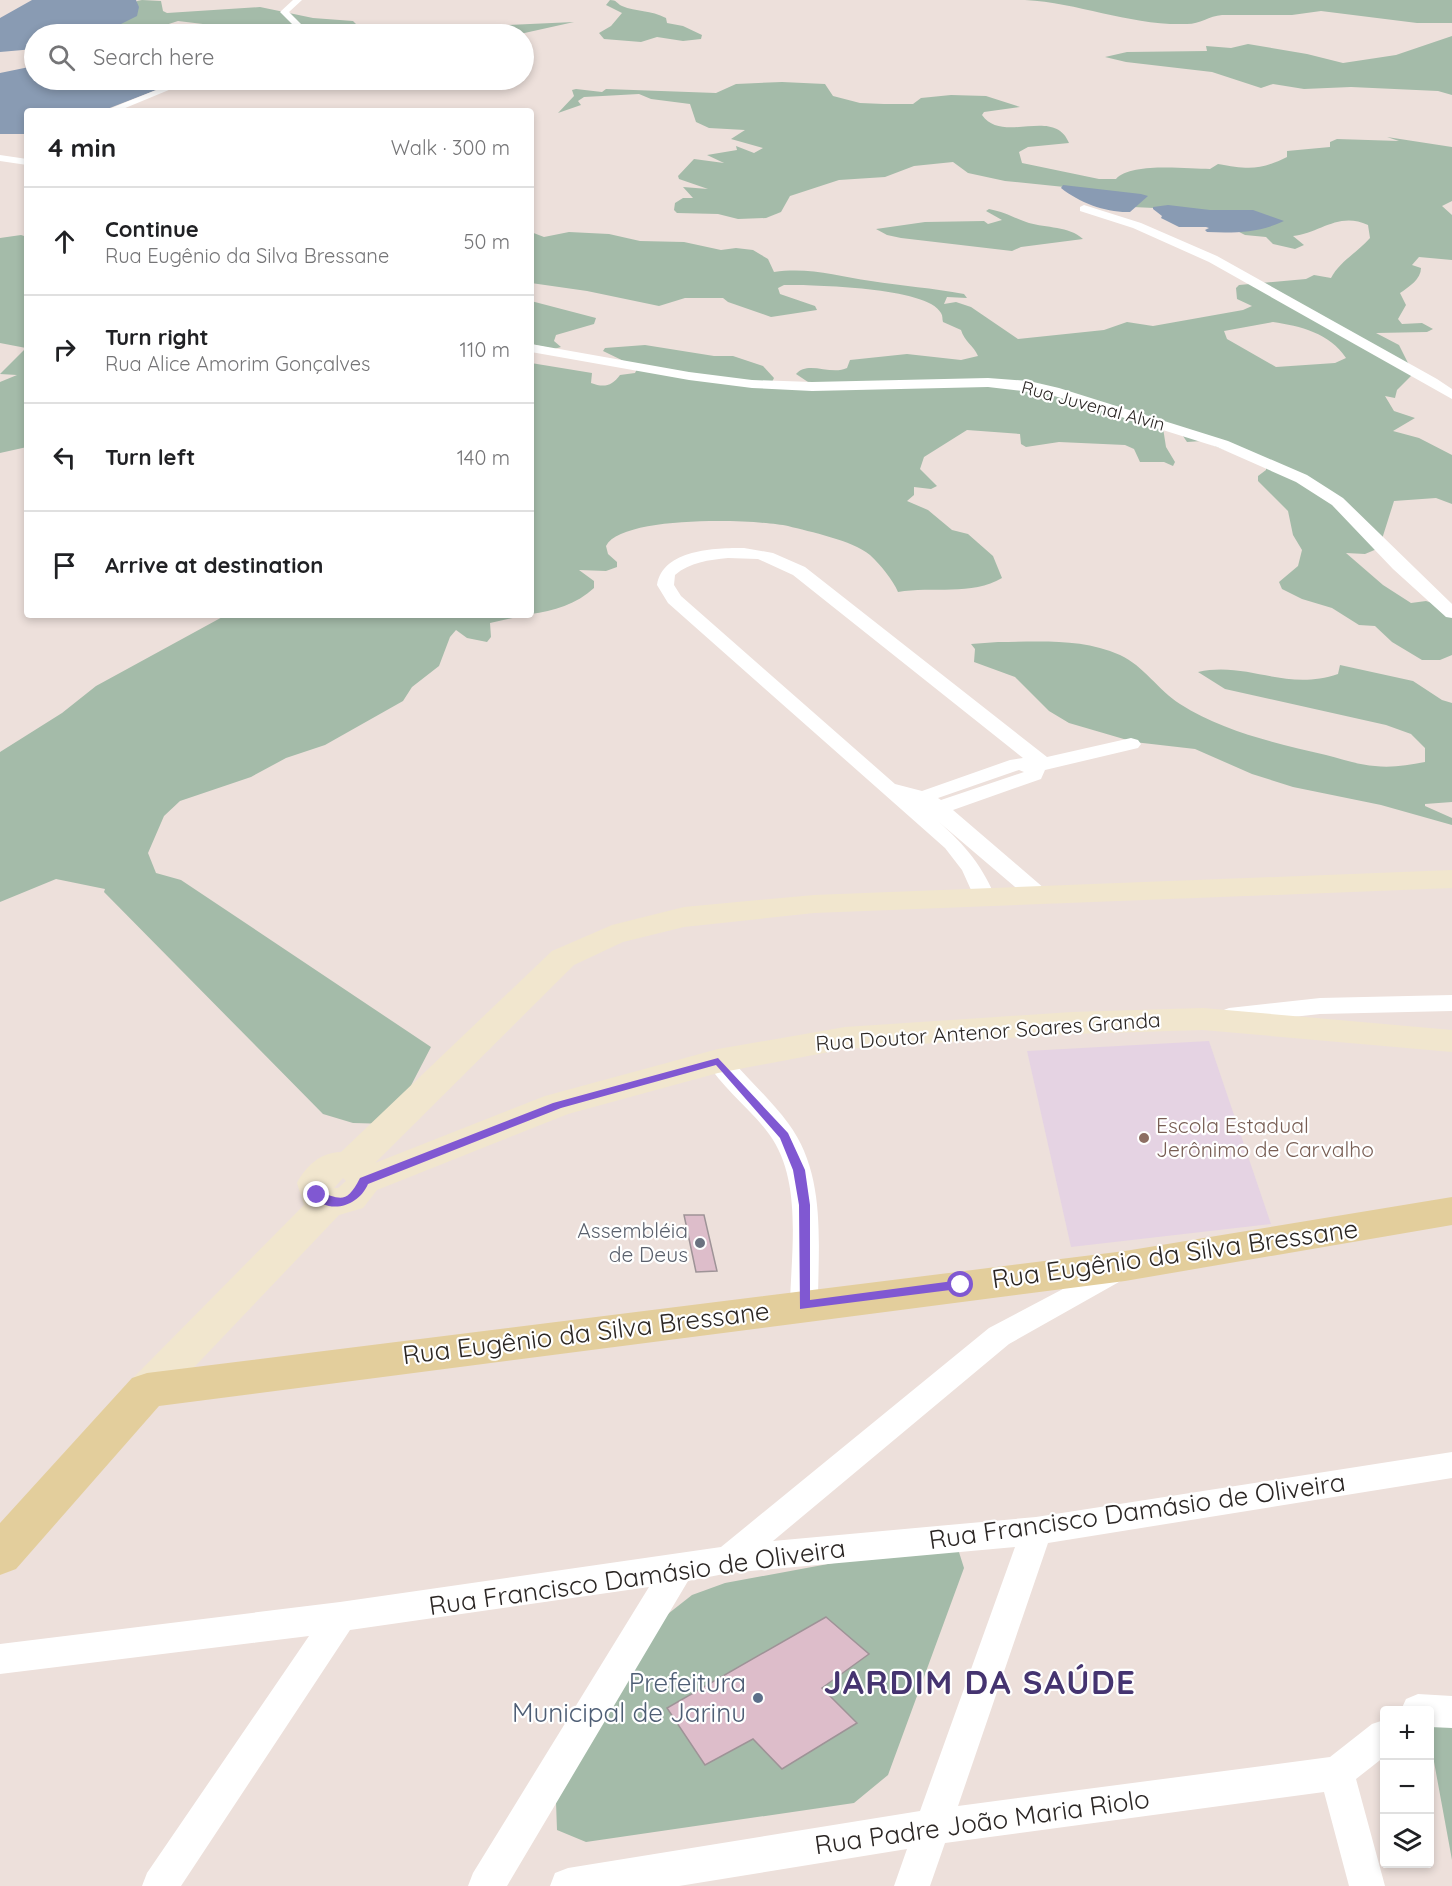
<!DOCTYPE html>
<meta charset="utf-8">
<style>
:root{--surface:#fff;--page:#f6f6f6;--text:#202124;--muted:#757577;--line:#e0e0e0}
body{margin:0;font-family:Quicksand,sans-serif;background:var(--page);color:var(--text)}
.controls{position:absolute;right:18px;bottom:18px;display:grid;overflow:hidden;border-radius:6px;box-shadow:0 3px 9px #0003}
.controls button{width:54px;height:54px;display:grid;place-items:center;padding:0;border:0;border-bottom:2px solid var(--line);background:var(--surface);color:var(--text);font:30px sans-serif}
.stop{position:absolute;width:18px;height:18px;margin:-14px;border:4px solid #8058d2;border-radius:50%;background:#fff}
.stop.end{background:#8058d2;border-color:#fff;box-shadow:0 2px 6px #0008}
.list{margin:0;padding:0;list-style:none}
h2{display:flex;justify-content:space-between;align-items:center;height:78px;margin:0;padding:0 24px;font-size:26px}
h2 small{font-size:20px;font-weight:400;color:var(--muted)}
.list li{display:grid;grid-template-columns:39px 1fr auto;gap:18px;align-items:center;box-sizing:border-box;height:108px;padding:0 24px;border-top:2px solid var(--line)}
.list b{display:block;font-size:22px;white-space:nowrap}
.list p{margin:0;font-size:20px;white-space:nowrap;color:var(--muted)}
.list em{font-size:20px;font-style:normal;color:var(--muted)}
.icon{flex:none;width:33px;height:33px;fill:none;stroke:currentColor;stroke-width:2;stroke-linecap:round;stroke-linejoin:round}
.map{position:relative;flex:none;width:1452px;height:1886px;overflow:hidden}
.search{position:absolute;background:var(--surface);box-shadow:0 3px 9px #0003;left:24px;top:24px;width:510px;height:66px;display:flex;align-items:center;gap:15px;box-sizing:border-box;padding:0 21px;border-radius:33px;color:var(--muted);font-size:22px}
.panel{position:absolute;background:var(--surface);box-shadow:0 3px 9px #0003;left:24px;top:108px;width:510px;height:510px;border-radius:6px}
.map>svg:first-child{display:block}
</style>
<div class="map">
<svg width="1452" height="1886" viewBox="0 0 1452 1886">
<rect width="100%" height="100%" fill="#ede0db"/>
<path fill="#e5d3e3" d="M1209,1041L1271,1224L1071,1247L1027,1051Z"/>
<path fill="#a4bba9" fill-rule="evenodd" d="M142,0L161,1L163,11L167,13L260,7L313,18L353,21L356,24L314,25L311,32L257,34L244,29L178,21L138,34H116L113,31L115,27L137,1Z
M610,0C617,0 616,3 622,6C636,12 651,10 666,18L667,23L683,26L702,35L701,39L683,41L657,37L641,42L604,39L599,33L611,26L622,13L606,5Z
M1025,0H1452V23H1417L1321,11L1292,15H1222C1209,16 1200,24 1187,24C1131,26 1080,3 1025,0Z
M574,22L520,34H373L432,25L467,27Z
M1452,36V95L1438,91L1351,87L1304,89L1273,84L1261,88L1212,72L1126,62L1105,57L1127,52L1207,51L1206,46L1231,48L1248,44L1307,54L1343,63L1396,55Z
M782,82L825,84L833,96L860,103L884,104H913L921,98L951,95L986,96L1020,107L984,112L982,115C1003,145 1054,106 1069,143L1028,147L1019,152L1022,163L1099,179H1116C1131,162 1187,169 1210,169L1218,164C1247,169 1259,171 1287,157V151L1330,147V142L1337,139L1399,141L1387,137L1452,147V201L1442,206L1452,215V260L1419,257L1412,265L1421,268C1421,279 1409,287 1400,293L1406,305L1398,319L1402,324L1422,323L1433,329L1427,332L1376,333L1399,345L1408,363L1417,370L1397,390L1395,398L1385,396L1394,411L1415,418L1393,431L1419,438L1452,455V504L1436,498L1394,501L1382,539L1384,546L1365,554L1346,553L1383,585L1411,603L1426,601L1452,609V655L1440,660H1422L1392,642L1375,626L1359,625L1332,608L1302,599L1282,589L1279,582L1298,566L1302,550L1293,535L1288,511L1258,481V476L1266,470V466L1202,441L1187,442L1181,433L1163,428L1166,447L1175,462L1173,466L1164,462H1140L1134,449L1125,445L1059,442L1026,447L1021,444L1020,434L967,430L924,457L920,469L937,486L931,489L914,487V495L907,501L928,510L952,530L968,534L993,556L1002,578C972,596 932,586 898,592C893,580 880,564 870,555C852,540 810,532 788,526C755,519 622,515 606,546L608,554L617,562V567L606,571L579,570L594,581V588C577,604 553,611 531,614V363L592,373L591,383C604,388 612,386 620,375L635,373L637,369L634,366L603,351L605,348L645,345L714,356H733L763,366L774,378L770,386L808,382L796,374C808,360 831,376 847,368L850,360L907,354L961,360L978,356C974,346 964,341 961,330L943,322C942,319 943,316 941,313C928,287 812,285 784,285L778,288L780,294L815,306L817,310L771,317L728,302L723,298H685L659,306L587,291L531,283V232L544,237L569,232L609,234L640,241L684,242L721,250L736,248L753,250L768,259L774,272C809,267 837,276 871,281C902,286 933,288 964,294L967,298L947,297L944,304L956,302L971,307L1018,339L1104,330L1127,322L1153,326L1243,310L1252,306L1237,299L1236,288L1239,285L1306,279L1314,275L1331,278C1340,261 1358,252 1370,238L1368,225C1339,211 1320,233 1293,236L1304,245L1295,249L1273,244L1266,237L1245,235L1196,210L1133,207L1074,188L1005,181L968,173L953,162L914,166L885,177L839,180L790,196L781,212L766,218L738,219L718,214L677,213L674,210L675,203L683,198H693L683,187L708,189L679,179L678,176L694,159L724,163L707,155L737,150L736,146L754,153L763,148L731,139L745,130L709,128L696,122L690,104L651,99L639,94L584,97L578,101L581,105L558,113L574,96L572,90L576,89L602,92L606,89L716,93L736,84ZM1273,322C1300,326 1330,333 1346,358L1335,363L1276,367L1227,339L1224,331Z
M989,209C1005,212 1014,218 1029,223C1046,228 1069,226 1083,239L1021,247L1012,251L901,238L887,235L876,229L925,222L984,221L988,224L1002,220L986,211Z
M21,235L27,237V447L0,453V382L17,375L0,374L26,348L0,343V238Z
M531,301L596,318L594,324L556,335L554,341L561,347L554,349L531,344Z
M226,615H526L490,623L491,637L487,642L467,638L456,630L450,637L439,666L412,687L403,701L325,745L286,758L251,777L180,801L164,816L148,853L156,873L181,880L431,1047L391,1124L353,1123L323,1114L104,892L105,889L56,879L0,902V752L62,713L96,686Z
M998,642C1040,642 1081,638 1120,655C1144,666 1158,690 1180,704C1224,732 1276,743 1326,755C1342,759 1359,765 1375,766C1392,768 1408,765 1425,762V748L1411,734L1386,725L1225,689L1198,672C1248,661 1285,692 1338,674L1340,665L1413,681L1442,700L1452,703V802L1425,804V806L1452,818V825L1381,805L1293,787L1252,774L1195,749L1134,742L1069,723L1049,711L1015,677L974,662L975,649L971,644Z
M936,1544L958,1549L964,1568L888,1775L854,1803L586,1842L557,1830L556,1802L664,1617L692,1595L725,1583Z
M1430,1720L1452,1722V1860L1430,1740Z"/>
<path fill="#899bb3" d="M32,0H136L139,7L137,16L101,34H34V49L0,52V18Z
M34,66V80H182L102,111H27V134H0V73Z
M1063,185L1141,194L1148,196L1130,212C1107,213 1080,203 1061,188Z
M1168,205L1210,210H1253L1284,221C1259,233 1235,233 1207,232L1205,230L1209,228L1206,227H1179L1161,218L1162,216L1153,209V207Z"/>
<path fill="#ddbdca" stroke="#9e9397" stroke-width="1.5" d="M684,1215H704L717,1271L696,1272Z
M826,1617L869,1654L822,1688L857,1723L782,1769L753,1739L705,1765L667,1708Z"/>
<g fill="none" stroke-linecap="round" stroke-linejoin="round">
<path fill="#fff" fill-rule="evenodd" d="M293,0H302L289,12L311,34H302L280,12Z
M181,80H193L118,111H104Z
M0,155L27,159V165L0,161Z
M1084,205L1141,223L1217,256L1437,379L1452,389V399L1209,262L1133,228L1080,211V207Z
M531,344L689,372L752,380L812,382L988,378L1029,381L1059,388L1228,441L1307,475L1343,498L1452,604V618L1446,617L1393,569L1332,505L1296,482L1217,447L1048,394L988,387L812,391L752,388L689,380L531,352Z
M744,548L773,553L805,567L1047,757L1131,738L1138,740L1141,744L1138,748L1045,770L1041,779L953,810L1045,889L1048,894L1045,899H1029L933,817C962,842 979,860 995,896L992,901H976L962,870L945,848L668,603L657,585C663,549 715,548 744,548ZM728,558L758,559L793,575L1023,758L1010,760L922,791L895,784L681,596L674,585L675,575C690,562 709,560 728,558ZM1019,770L1024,772L941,800L938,798Z
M1452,995V1011L1320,1014L1229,1024L1221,1021L1217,1016L1221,1011L1229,1008L1320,998Z
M718,1053L727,1055C747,1078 770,1099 788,1123C827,1175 818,1244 818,1305L814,1313L804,1316L794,1313L790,1305C791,1252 803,1180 769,1134C750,1108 722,1088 706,1061L709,1055Z
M1116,1261L1126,1264L1130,1271L1126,1278L1009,1344L773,1541L1036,1517L1452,1452V1478L1048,1543L958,1806L1330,1757L1372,1724L1384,1720V1757L1356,1779L1385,1886H1349L1324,1792L945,1843L930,1886H894L907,1849L679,1886H550L555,1873L568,1868L920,1811L1015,1547L729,1573L688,1581L507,1886H468L473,1873L649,1587L350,1630L181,1886H142L147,1873L309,1636L0,1674V1644L340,1602L721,1547L989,1328Z
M1418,1694L1452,1696V1728L1430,1727V1710H1401L1406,1699Z"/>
<path fill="#f1e6ce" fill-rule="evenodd" d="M1452,870V888L814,913L684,927L623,942L574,965L375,1163L545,1096L718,1049L845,1027L1072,1012L1203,1008L1452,1030V1052L1203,1030L1072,1034L845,1049L718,1073L568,1114L377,1190L363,1208L339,1215L161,1402L147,1407L133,1402L127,1390L133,1378L304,1205L297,1183C306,1166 321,1152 341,1152L552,951L612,925L684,907L814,895ZM343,1178L346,1181L338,1188H334Z"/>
<path fill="#e3ce9c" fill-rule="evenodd" d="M1452,1197V1225L1125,1281L159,1406L16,1569L0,1575V1523L132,1378L147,1373L1125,1251Z"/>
</g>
<path fill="#8058d2" d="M718,1058L788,1133L805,1170L810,1205V1300L961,1280L966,1281V1288L800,1309L799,1205L793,1170L780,1138L716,1065L561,1108L368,1184C359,1206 329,1216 311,1195L317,1191C341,1199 346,1205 360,1178L553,1103Z"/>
<circle fill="#8d6e63" stroke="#fff" stroke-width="2" cx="1144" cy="1138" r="6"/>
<circle fill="#6b7280" stroke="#fff" stroke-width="2" cx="700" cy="1243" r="6"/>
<circle fill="#5c6f8a" stroke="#fff" stroke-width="2" cx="758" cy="1698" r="6"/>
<g text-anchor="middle" stroke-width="4.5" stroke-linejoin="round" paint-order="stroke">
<g font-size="18" fill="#2b2624" stroke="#fff">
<text transform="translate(1093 406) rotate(15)" y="6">Rua Juvenal Alvin</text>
</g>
<g font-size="21" fill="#2b2624" stroke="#fff">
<text transform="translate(988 1032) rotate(-4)" y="7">Rua Doutor Antenor Soares Granda</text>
</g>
<g font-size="21" fill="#785e54" stroke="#fff" text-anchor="start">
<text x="1156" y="1133">Escola Estadual<tspan x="1156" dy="24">Jerônimo de Carvalho</tspan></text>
</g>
<g font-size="21" fill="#5b616d" stroke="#fff" text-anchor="end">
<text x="688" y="1238">Assembléia<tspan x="688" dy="24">de Deus</tspan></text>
</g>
<g font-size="26" fill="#2b2624" stroke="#fff">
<text transform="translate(1175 1254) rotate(-8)" y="9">Rua Eugênio da Silva Bressane</text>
<text transform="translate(586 1333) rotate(-7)" y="9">Rua Eugênio da Silva Bressane</text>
<text transform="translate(1137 1511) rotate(-8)" y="9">Rua Francisco Damásio de Oliveira</text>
<text transform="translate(637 1577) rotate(-8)" y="9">Rua Francisco Damásio de Oliveira</text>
<text transform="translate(982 1822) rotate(-8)" y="9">Rua Padre João Maria Riolo</text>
</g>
<g font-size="26" fill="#4e5e75" stroke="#fff" text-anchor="end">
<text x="746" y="1692">Prefeitura<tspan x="746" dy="30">Municipal de Jarinu</tspan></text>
</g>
<g font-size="33" font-weight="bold" letter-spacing="1.5" fill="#453470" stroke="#fff">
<text x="980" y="1694">JARDIM DA SAÚDE</text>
</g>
</g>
</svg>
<div class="controls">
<button>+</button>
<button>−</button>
<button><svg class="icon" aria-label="layers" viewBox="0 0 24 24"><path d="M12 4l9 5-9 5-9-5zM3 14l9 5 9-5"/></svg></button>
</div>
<div class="stop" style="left:961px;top:1285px"></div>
<div class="stop end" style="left:317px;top:1195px"></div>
<div class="search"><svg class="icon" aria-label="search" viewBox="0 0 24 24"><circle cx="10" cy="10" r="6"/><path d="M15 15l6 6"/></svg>Search here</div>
<section class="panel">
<h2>4 min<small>Walk · 300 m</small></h2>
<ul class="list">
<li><svg class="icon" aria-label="ahead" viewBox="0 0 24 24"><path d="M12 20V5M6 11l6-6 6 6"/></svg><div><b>Continue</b><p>Rua Eugênio da Silva Bressane</p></div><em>50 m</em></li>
<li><svg class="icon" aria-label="right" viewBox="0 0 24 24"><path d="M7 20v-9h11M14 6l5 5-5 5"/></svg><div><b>Turn right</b><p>Rua Alice Amorim Gonçalves</p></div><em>110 m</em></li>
<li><svg class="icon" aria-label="left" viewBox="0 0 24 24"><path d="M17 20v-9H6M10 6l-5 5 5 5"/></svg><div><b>Turn left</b></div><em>140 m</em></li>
<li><svg class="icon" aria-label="arrive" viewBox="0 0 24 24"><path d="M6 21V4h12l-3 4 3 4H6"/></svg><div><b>Arrive at destination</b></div></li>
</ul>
</section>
</div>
